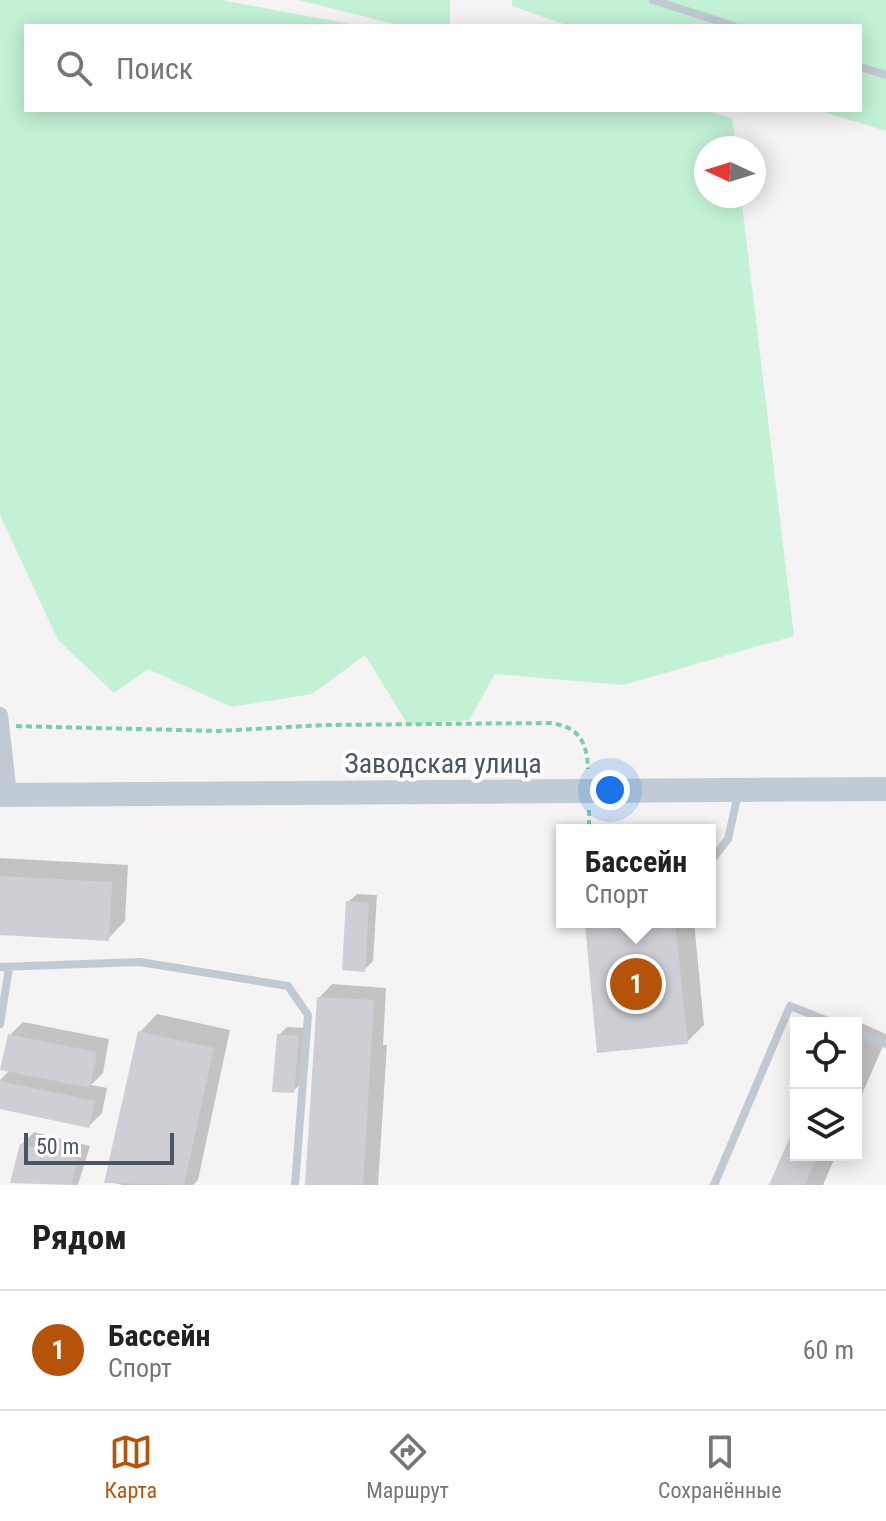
<!DOCTYPE html>
<html lang="ru">
<meta charset="utf-8">
<style>
:root{--surface:#fff;--page:#f2f2f2;--text:#222;--muted:#767676;--line:#e0e0e0;--accent:#b45309}
body{margin:0;font-family:"Roboto Condensed",sans-serif;background:var(--page);color:var(--text)}
.controls{position:absolute;right:24px;bottom:24px;display:grid;overflow:hidden;border-radius:0px;box-shadow:0 4px 20px #0003}
.controls button{width:72px;height:72px;display:grid;place-items:center;padding:0;border:0;border-bottom:2px solid var(--line);background:var(--surface);color:var(--text);font:40px sans-serif}
.compass{position:absolute;left:694px;top:136px;width:72px;height:72px;border-radius:50%;background:var(--surface);box-shadow:0 4px 20px #0003;rotate:274deg}
.scale{position:absolute;left:24px;bottom:20px;width:150px;box-sizing:border-box;padding-left:8px;border:4px solid #4a5661;border-top:0;font-size:22px;line-height:28px;white-space:nowrap;color:#4a5661;-webkit-text-stroke:6px #fff;paint-order:stroke}
.you{position:absolute;left:610px;top:790px;width:28px;height:28px;margin:-20px;border:6px solid #fff;border-radius:50%;background:#1a73e8;box-shadow:0 0 0 12px #1a73e833}
.badge{display:grid;place-items:center;width:52px;height:52px;border-radius:50%;background:var(--accent);color:#fff;font-size:26px;font-weight:700}
.pin{position:absolute;translate:-50% -50%;border:4px solid #fff;box-shadow:0 2px 8px #0006}
.popup{position:absolute;left:556px;top:824px;width:160px;height:104px;box-sizing:border-box;display:grid;place-content:center;border-radius:0px;background:var(--surface);filter:drop-shadow(0 2px 6px #0005);font-size:26px;white-space:nowrap;color:var(--muted)}
.popup b{font-size:30px;color:var(--text)}
.popup::after{content:'';position:absolute;left:50%;top:100%;margin-left:-16px;border:16px solid transparent;border-top-color:var(--surface)}
.list{margin:0;padding:0;list-style:none}
h2{display:flex;justify-content:space-between;align-items:center;height:104px;margin:0;padding:0 32px;font-size:34px}
h2 small{font-size:26px;font-weight:400;color:var(--muted)}
.list li{display:grid;grid-template-columns:52px 1fr auto;gap:24px;align-items:center;box-sizing:border-box;height:120px;padding:0 32px;border-top:2px solid var(--line)}
.list b{display:block;font-size:30px;white-space:nowrap}
.list p{margin:0;font-size:26px;white-space:nowrap;color:var(--muted)}
.list em{font-size:26px;font-style:normal;color:var(--muted)}
.icon{flex:none;width:44px;height:44px;fill:none;stroke:currentColor;stroke-width:2;stroke-linecap:round;stroke-linejoin:round}
.map{position:relative;flex:none;width:886px;height:1185px;overflow:hidden}
.search{position:absolute;background:var(--surface);box-shadow:0 4px 20px #0003;left:24px;right:24px;top:24px;height:88px;display:flex;align-items:center;gap:20px;box-sizing:border-box;padding:0 28px;border-radius:0px;color:var(--muted);font-size:30px}
.sheet{height:224px;background:var(--surface)}
nav{display:flex;justify-content:space-around;align-items:center;box-sizing:border-box;height:112px;border-top:2px solid var(--line);background:var(--surface);font-size:22px;color:var(--muted)}
nav a{display:grid;justify-items:center;gap:4px}
nav .on{color:var(--accent)}
.map>svg:first-child{display:block}
</style>
<div class="map">
<svg width="886" height="1185" viewBox="0 0 886 1185">
<rect width="100%" height="100%" fill="#f5f3f3"/>
<path fill="#c3f1d5" d="M0,0H221L361,26H26V110H704L732,118L736,148H706V196H741L794,636L623,685L495,674L469,720L408,725L365,655L312,694L231,707L148,669L114,693L58,640L0,515Z
M299,0H450V26H402Z
M512,0H886V131L817,110H860V26H569L512,6Z"/>
<path fill="#0003" d="M0,858L128,865L125,921L108,939L0,933Z
M357,894L377,895L373,961L364,970L348,902Z
M590,922H694L704,1025L687,1042L587,925Z
M332,984L386,988L383,1045H387L378,1185H307L319,998Z
M157,1014L230,1030L198,1180L193,1185H123L106,1181L140,1032Z
M23,1022L109,1039L103,1073L91,1085L107,1088L102,1113L89,1126L0,1107V1080L10,1070V1035Z
M861,1023L886,1034V1039L856,1108V1027Z
M287,1027L307,1028L302,1083L293,1091L279,1035Z
M796,1128V1155H836L823,1185H771Z
M34,1132L90,1146L78,1185L12,1182L21,1145Z"/>
<path fill="#cdcfd5" d="M0,876L112,882L109,941L0,935Z
M346,901L369,903L365,972L342,970Z
M607,922H675L688,1044L597,1053L585,924Z
M317,997L374,1000L363,1185H305Z
M138,1031L214,1048L184,1185L104,1183Z
M8,1034L97,1052L90,1088L0,1070Z
M277,1034L299,1036L294,1093L272,1092Z
M0,1081L95,1101L89,1128L0,1109Z
M796,1123V1155H818L805,1185H769Z
M20,1144L78,1159L71,1185L10,1183Z"/>
<g fill="none" stroke-linecap="round" stroke-linejoin="round">
<path stroke="#7ad0a6" stroke-width="4" stroke-dasharray="6 4" stroke-linecap="butt" d="M16,726L218,731L325,725L551,723C579,727 587,742 588,769
M589,810V830"/>
<path stroke="#c1cad2" stroke-width="8" d="M653,0L734,26
M860,67L886,75
M710,862L728,839L738,794
M0,967L140,962L288,986L308,1015L295,1185
M0,1024L9,968
M856,1032L886,1044
M714,1185L790,1006L833,1023"/>
<path stroke="#c1cad2" stroke-width="16" d="M0,715L9,795"/>
<path stroke="#c1cbd6" stroke-width="24" d="M0,795L886,789"/>
</g>
<g text-anchor="middle" stroke-width="8" stroke-linejoin="round" paint-order="stroke">
<g font-size="28" fill="#4a5661" stroke="#fff">
<text x="443" y="773">Заводская улица</text>
</g>
</g>
</svg>
<div class="controls">
<button><svg class="icon" aria-label="locate" viewBox="0 0 24 24"><circle cx="12" cy="12" r="6"/><path d="M12 2v4M12 18v4M2 12h4M18 12h4"/></svg></button>
<button><svg class="icon" aria-label="layers" viewBox="0 0 24 24"><path d="M12 4l9 5-9 5-9-5zM3 14l9 5 9-5"/></svg></button>
</div>
<svg class="compass" viewBox="-18 -18 36 36"><path d="M0-13l5 13h-10z" fill="#e53935"/><path d="M0 13l5-13h-10z" fill="#767676"/></svg>
<div class="scale">50 m</div>
<div class="you"></div>
<div class="pin badge" style="left:636px;top:984px">1</div>
<div class="popup"><b>Бассейн</b>Спорт</div>
<div class="search"><svg class="icon" aria-label="search" viewBox="0 0 24 24"><circle cx="10" cy="10" r="6"/><path d="M15 15l6 6"/></svg>Поиск</div>
</div>
<section class="sheet">
<h2>Рядом<small></small></h2>
<ul class="list">
<li><span class="badge">1</span><div><b>Бассейн</b><p>Спорт</p></div><em>60 m</em></li>
</ul>
</section>
<nav>
<a class="on"><svg class="icon" aria-label="map" viewBox="0 0 24 24"><path d="M3 6l6-2 6 2 6-2v14l-6 2-6-2-6 2zM9 4v14M15 6v14"/></svg>Карта</a>
<a><svg class="icon" aria-label="directions" viewBox="0 0 24 24"><path d="M12 3l9 9-9 9-9-9zM9 14v-3h6M13 9l2 2-2 2"/></svg>Маршрут</a>
<a><svg class="icon" aria-label="saved" viewBox="0 0 24 24"><path d="M7 4h10v16l-5-4-5 4z"/></svg>Сохранённые</a>
</nav>
